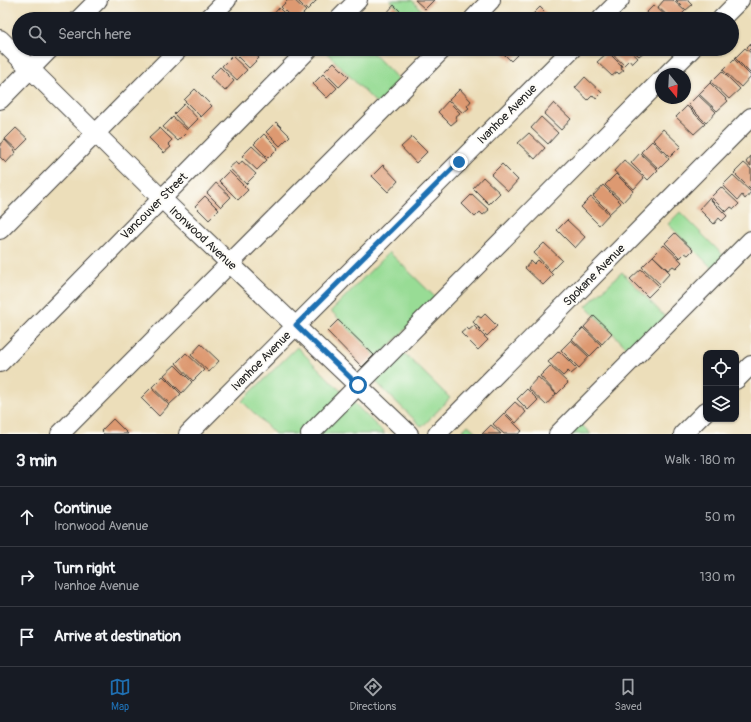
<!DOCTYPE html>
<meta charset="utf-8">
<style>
:root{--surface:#171b24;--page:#242831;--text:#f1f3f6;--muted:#9ea1a6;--line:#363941;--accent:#1f6fb2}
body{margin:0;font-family:Pangolin,sans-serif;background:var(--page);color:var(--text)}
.controls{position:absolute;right:12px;bottom:12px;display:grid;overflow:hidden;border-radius:8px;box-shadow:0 1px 3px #0004}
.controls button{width:36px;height:36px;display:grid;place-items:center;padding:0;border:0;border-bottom:1px solid var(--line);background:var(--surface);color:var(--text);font:20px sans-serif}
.compass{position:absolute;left:655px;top:68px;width:36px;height:36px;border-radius:50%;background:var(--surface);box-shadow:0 1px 3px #0004;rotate:162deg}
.stop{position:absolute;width:12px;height:12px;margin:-9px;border:3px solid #1f6fb2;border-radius:50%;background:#fff}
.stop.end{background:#1f6fb2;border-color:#fff;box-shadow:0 1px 4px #0008}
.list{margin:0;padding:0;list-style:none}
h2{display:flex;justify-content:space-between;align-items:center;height:52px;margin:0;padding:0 16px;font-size:17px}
h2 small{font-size:13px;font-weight:400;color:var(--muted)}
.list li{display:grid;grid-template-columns:26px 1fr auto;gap:12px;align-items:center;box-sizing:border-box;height:60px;padding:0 16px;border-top:1px solid var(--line)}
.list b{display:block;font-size:15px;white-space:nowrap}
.list p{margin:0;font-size:13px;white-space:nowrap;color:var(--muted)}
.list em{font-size:13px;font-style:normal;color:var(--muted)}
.icon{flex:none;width:22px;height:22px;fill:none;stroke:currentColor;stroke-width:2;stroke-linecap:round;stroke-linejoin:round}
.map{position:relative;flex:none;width:751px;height:434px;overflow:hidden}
.search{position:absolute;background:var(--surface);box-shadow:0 1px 3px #0004;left:12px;right:12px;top:12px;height:44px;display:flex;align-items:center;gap:10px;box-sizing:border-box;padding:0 14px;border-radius:22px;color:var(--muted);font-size:15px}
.sheet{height:232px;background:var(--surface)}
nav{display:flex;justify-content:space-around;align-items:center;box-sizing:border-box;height:56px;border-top:1px solid var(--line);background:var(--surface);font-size:11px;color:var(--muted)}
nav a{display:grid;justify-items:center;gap:2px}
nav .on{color:var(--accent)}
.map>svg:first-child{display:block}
</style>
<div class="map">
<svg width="751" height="434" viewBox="0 0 751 434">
<rect width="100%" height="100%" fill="#fdfcf7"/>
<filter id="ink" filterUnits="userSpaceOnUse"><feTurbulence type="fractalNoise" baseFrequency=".025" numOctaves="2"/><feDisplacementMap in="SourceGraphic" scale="8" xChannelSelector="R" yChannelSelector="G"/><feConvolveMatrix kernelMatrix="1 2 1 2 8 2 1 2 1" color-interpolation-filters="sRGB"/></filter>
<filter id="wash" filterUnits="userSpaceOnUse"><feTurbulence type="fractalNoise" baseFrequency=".012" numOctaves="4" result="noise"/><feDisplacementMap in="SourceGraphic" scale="16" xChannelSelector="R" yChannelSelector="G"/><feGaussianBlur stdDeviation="0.9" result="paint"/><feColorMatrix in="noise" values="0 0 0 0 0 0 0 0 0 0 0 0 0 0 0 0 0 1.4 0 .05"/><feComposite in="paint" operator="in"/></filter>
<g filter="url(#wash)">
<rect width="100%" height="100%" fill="#ecdeba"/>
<path fill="#98dc95" stroke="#5a7c58" d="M390,0H412L430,19H409Z
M332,49H369L403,84L380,107L327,53Z
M680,212L728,260L716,272L668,224Z
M389,252L436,298L378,358L331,311Z
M622,272L668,320L633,354L586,306Z
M297,347L345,395L306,434H275L242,401Z
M403,352L450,398L422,427L374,380Z
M351,400L385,434H317Z
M579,422L591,434H567Z
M468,425L478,434H459Z"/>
<g id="blocks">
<path fill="#dd9971" d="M288,0H294L306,11L298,19H293L281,7Z
M297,0H317L307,10Z
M415,0H434L425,9Z
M664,0H673L685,11L679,17L676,14L671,19L658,7Z
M676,0H689L688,1L692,5L686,10Z
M394,5L408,19H387L384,16Z
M654,5L669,19H648L644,15Z
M540,7L552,19L529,18Z
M279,8L290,19H269Z
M751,43V51L747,47Z
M745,48L751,53V74L735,58Z
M240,49H250L259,58L249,68L235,54Z
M252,49H267L260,56Z
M499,49H523L511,61Z
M611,49H628L638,58L632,64L629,60L624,65L609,51Z
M631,49H643L645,51L639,56Z
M608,52L622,66L621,68L624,70L619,74L617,72L612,76L597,62Z
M232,56L247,70L237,80L222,66Z
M734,59L751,76L741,87L723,70Z
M334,62L349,77L339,87L324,72Z
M220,67L234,81L225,91L210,77Z
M722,71L740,89L729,99L711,82Z
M323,74L337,88L327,98L313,84Z
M585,77L602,93L596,99L593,95L588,100L575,88Z
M710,83L728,101L717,111L699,94Z
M195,89L212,106L201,117L184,100Z
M460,89L471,101L467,106L469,108L463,113L449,100Z
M698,95L716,112L706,123L688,105Z
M448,101L460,113L455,117L457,120L451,125L438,112Z
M554,103L571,119L561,130L544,114Z
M184,104L198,119L188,129L174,114Z
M687,106L705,124L694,134L676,117Z
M173,117L188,131L178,141L163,127Z
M541,117L558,133L548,144L531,128Z
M276,122L290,136L280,146L266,132Z
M16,128L28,139L17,150L5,139Z
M160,128L172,140L168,144L171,147L164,153L149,138Z
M663,129L681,146L670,157L653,140Z
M529,133L545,148L535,159L518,143Z
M264,134L278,148L268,158L254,144Z
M412,137L427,152L416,163L401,147Z
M5,140L16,152L6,163L0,157V144Z
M652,141L669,159L659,169L641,152Z
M252,146L267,160L257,170L242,156Z
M640,153L658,170L648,180L631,163Z
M751,156V166L746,162Z
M624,160L644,178L634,189L614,171Z
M242,161L256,174L246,184L229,168L236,162L239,165Z
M744,163L751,169V190L734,173Z
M502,164L518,180L508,191L491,175Z
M383,165L398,181L388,192L372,176Z
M229,171L248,190L238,200L219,181Z
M616,174L633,191L623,202L605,185Z
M733,175L751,192L745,199L742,195L738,200L723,185Z
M483,177L500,193L489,204L473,188Z
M216,183L231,197L221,207L207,193Z
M603,185L621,203L610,213L593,196Z
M721,187L739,204L734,209L731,207L726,212L711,197Z
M472,194L489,210L483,215L480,212L475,217L462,204Z
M205,196L219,210L209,220L195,206Z
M591,197L609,214L599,225L581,207Z
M709,198L727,216L722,221L719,218L714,224L699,209Z
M567,220L585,237L575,248L557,230Z
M675,233L693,250L688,255L685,253L680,258L665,243Z
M544,243L562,260L551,271L534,253Z
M664,245L682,262L676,268L673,266L668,270L653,256Z
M653,256L670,273L660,284L642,267Z
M538,260L553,275L543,285L525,268L531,261L534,264Z
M641,269L659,286L648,297L630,279Z
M485,314L497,326L487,336L473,322L478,316L481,318Z
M594,316L612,333L602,344L584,327Z
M338,320L374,355L362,367L327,331Z
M474,326L488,340L478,350L461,333L467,328L469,330Z
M583,328L601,345L590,356L572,339Z
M571,340L589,357L579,368L561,350Z
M201,344L219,361L209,372L191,355Z
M559,351L577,369L571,374L568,371L563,376L548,362Z
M186,353L204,370L193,381L176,363Z
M175,365L192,382L182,393L164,375Z
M550,366L568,383L557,394L540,376Z
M163,376L181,394L170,404L152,387Z
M538,377L556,394L546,405L528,388Z
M151,388L169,405L159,416L141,398Z
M527,389L538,400L528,410L517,399Z
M515,402L526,412L516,423L505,412Z
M504,413L522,431L518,434H504L493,424Z
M113,419L128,434H104L101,431Z
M491,425L501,434H482Z"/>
</g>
</g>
<g filter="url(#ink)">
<use href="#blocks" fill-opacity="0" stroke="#3b3934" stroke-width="1"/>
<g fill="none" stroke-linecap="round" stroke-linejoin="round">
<defs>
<path id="minor" d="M79,19L98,0
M208,19L227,0
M339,19L358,0
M473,19L491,0
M601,19L620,0
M721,19L740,0
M0,39L161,198L409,434
M667,74L692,49
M0,100L50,49
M0,230L179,49
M0,363L309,49
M736,380L751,365
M60,434L443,49
M188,434L572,49
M310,434L661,80
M437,434L751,117
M558,434L751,240
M683,434L706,411"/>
</defs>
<use href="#minor" stroke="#3b3934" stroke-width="20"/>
<use href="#minor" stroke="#fff" stroke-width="18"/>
</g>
</g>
<g fill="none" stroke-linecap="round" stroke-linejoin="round" filter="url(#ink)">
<path stroke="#1f6fb2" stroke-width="5" d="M358,385L296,325L459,162"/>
</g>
<g text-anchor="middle" stroke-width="4" stroke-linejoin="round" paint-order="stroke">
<g font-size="12" fill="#1c1c1c" stroke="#fdfcf7">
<text transform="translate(507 114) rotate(-45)" y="4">Ivanhoe Avenue</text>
<text transform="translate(154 206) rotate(-45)" y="4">Vancouver Street</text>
<text transform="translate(203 238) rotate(43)" y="4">Ironwood Avenue</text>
<text transform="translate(594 275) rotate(-45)" y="4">Spokane Avenue</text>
<text transform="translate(261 361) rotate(-45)" y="4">Ivanhoe Avenue</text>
</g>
</g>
</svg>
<div class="controls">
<button><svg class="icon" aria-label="locate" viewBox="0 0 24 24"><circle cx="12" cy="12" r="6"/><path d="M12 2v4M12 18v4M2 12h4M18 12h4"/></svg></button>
<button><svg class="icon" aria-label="layers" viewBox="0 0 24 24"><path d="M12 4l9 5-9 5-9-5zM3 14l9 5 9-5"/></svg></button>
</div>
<svg class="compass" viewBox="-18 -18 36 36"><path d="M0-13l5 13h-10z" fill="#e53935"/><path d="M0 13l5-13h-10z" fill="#9ea1a6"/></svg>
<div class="stop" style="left:358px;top:385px"></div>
<div class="stop end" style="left:459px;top:162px"></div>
<div class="search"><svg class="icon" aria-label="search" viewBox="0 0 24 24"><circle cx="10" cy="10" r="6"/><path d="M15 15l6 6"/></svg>Search here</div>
</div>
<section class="sheet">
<h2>3 min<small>Walk · 180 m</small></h2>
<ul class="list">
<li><svg class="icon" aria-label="ahead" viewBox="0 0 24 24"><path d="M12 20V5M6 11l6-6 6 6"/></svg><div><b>Continue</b><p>Ironwood Avenue</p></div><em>50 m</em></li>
<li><svg class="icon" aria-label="right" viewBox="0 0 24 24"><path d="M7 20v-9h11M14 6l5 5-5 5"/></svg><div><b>Turn right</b><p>Ivanhoe Avenue</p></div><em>130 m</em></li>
<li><svg class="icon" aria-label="arrive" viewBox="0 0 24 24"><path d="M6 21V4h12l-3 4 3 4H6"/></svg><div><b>Arrive at destination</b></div></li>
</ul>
</section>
<nav>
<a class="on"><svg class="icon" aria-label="map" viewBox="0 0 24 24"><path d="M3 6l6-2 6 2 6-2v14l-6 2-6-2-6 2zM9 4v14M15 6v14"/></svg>Map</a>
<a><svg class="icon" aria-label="directions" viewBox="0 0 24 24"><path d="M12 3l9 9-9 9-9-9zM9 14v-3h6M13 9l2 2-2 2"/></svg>Directions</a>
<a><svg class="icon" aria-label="saved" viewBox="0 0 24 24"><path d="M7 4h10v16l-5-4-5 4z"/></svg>Saved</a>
</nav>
